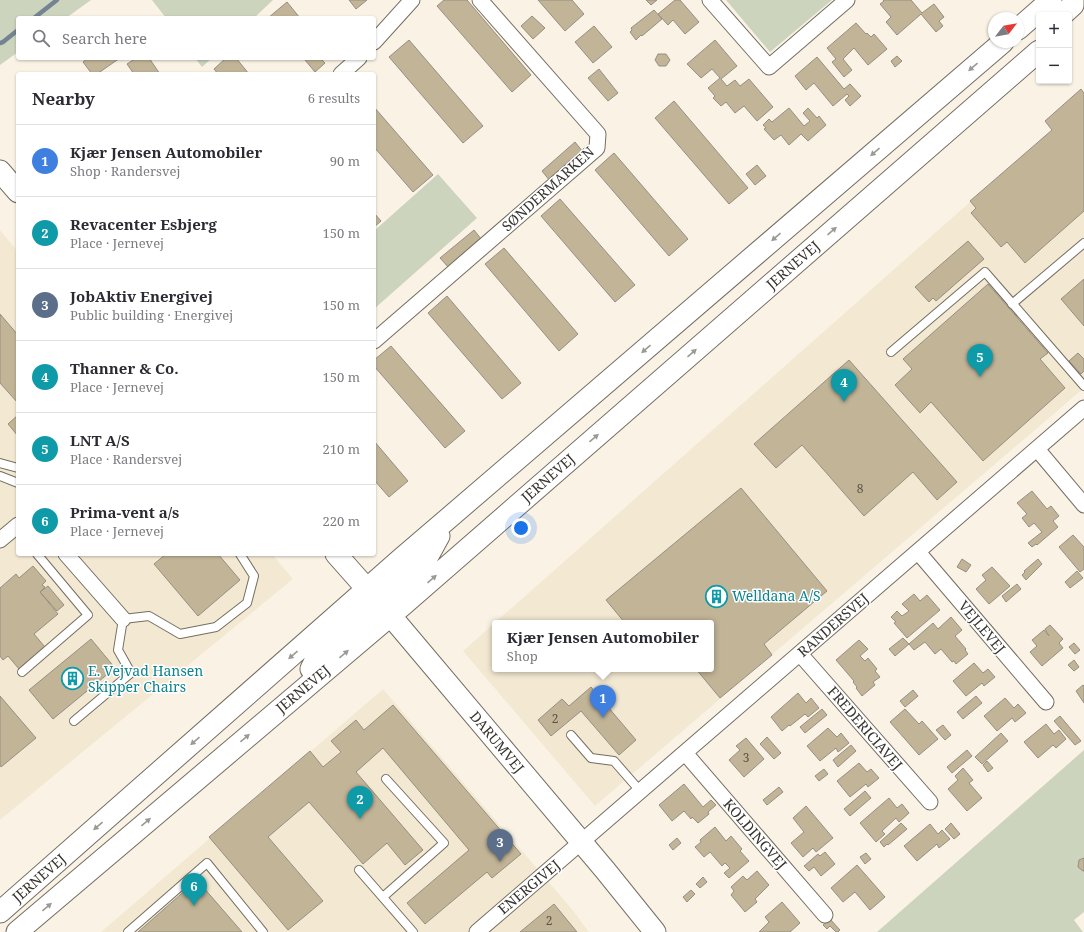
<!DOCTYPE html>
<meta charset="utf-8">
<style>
:root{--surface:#fff;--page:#f7f7f7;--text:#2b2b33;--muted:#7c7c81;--line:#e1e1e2;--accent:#111827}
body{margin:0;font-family:"Noto Serif",serif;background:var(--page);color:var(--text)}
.controls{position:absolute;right:12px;top:12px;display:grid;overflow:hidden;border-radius:4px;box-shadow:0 1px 3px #0004}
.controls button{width:36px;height:36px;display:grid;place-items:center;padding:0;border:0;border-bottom:1px solid var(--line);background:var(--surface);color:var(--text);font:20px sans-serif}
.compass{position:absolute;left:988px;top:12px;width:36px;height:36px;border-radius:50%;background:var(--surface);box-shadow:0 1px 3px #0004;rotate:59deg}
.you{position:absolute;left:521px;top:528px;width:14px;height:14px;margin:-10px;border:3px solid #fff;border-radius:50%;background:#1a73e8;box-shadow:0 0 0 6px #1a73e833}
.badge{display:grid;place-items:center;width:26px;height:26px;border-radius:50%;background:var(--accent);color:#fff;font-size:13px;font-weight:700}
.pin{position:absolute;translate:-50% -33px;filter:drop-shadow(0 1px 2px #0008)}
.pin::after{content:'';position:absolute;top:21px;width:14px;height:12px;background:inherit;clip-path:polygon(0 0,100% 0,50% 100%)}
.popup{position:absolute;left:492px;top:620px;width:222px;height:52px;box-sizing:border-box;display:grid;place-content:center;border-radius:4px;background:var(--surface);filter:drop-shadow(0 1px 3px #0005);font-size:13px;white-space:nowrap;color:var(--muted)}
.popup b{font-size:15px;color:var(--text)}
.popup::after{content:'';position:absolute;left:50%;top:100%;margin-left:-8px;border:8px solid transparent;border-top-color:var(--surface)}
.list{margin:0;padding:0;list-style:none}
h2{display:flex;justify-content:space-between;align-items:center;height:52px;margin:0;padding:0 16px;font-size:17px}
h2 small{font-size:13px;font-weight:400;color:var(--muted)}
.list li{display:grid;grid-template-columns:26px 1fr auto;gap:12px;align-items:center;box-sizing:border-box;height:72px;padding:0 16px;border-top:1px solid var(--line)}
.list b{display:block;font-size:15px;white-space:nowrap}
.list p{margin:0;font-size:13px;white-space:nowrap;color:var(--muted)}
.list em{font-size:13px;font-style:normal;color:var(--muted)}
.icon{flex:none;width:22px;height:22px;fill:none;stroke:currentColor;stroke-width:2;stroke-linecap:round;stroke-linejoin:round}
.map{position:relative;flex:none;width:1084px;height:932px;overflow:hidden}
.search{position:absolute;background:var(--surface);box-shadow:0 1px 3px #0004;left:16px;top:16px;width:360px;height:44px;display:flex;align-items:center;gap:10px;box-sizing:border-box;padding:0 14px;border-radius:4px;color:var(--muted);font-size:15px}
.panel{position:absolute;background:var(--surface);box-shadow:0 1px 3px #0004;left:16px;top:72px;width:360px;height:484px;border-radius:4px}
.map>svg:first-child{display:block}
</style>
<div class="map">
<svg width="1084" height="932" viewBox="0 0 1084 932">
<rect width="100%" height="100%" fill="#faf3e5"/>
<path fill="#f3e9d3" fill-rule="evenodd" d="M1084,101V388L595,806L463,651ZM495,623H711V669H495Z
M0,230L18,252V554H272L293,579L0,820Z
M383,689L571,908L589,932H101Z"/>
<path fill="#ccd4bd" d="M0,0H91L66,18H18V52L0,65Z
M152,0H273L254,18H166Z
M726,0H832L770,52Z
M195,58H212L202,67Z
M438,174L477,218L374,309V231Z
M1084,750V912L1074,920L1083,932H877Z"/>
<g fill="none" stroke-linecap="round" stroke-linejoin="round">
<path stroke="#748391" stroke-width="4.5" d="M34,18L57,0
M0,43L3,42L18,30"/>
</g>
<path fill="#c2b497" stroke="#968f82" d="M349,0H367L356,9Z
M444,0H467L531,75L512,92L437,6Z
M538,0H572L584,14L565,31Z
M646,0H657L651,5Z
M675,0H680L699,22L685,34L673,20L668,25L658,14Z
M883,0H911L922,13L934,4L944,17L939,21L943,26L936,32L921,14L897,35L886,22L891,17L880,4L884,1Z
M287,2L300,18H268Z
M654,10L662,19L642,36L641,35L636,40L630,32L632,30L631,28Z
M532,16L545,28L533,39L521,26Z
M856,23L866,34L867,33L871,37L874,34L887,49L868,65L854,48L843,59L852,70L844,77L832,62L836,59L827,48Z
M594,26L612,47L593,63L575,42Z
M409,40L483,126L463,143L389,57Z
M715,40L737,66L721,79L727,86L735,80L740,86L749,79L773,107L757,121L744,106L735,113L726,102L721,106L713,98L715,96L708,88L720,78L712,69L701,78L687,64Z
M658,54H666L670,60L666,66H659L655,60Z
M897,56L902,61L895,67L891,61Z
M817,57L844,89L850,84L861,96L850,106L845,100L849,96L847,94L833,106L814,83L806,90L795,76Z
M88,58H120L97,74H92L83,62Z
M136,58H149L160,74H134L127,64Z
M226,58H236L249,74H218L214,69Z
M308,58H320L325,63L315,72L305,60Z
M599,69L618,93L608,101L588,78Z
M1081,89L1084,93V211L1025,263L1007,242L1001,247L971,213L976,208L970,201L1052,130L1045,121Z
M674,101L748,188L729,204L655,118Z
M374,107L433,175L413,192L374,147Z
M789,108L804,126L810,121L803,113L808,108L817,118L819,116L826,125L808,141L801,134L789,145L781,135L774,140L764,129L766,128L763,125L769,119L772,122Z
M575,142L583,152L550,181L542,171Z
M614,153L688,239L669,256L595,170Z
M757,165L766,176L755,185L746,174Z
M560,199L635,285L615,302L541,216Z
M374,213L381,221L374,227Z
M474,230L482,240L449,268L440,258Z
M968,241L984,259L936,301L933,298L929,302L915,287Z
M504,248L578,334L559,351L485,264Z
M1084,279V326L1061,299Z
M988,284L1048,353L1040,359L1065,388L983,461L931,402L920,413L895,385L912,369L903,359Z
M447,296L521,383L502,399L428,313Z
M0,314L18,335V403L0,383Z
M391,346L465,431L445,448L374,366V360Z
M1078,353L1084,359V371L1081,374L1069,361Z
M849,360L957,482L937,500L913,472L864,516L802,445L776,468L754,444Z
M18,415V436L8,424Z
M374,441L408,481L389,497L374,480Z
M741,488L827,591L764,644L772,655L720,698L696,669H711V623H625L606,600Z
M1032,491L1047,509L1051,506L1059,516L1053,521L1058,527L1037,545L1036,544L1032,547L1028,543L1042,532L1034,523L1029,527L1022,518L1027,514L1017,503Z
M1073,535L1084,547V569L1080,572L1059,547Z
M166,554H218L240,580L198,616L154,564Z
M962,559L971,565L966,572L957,567Z
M1038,559L1042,564L1026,580L1022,575L1025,572L1024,571Z
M33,566L46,581L42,585L45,587L40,592L58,614L34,634L45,647L19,669L8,656L3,660L0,656V588L16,574L19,578Z
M992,567L1010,586L989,604L976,589L986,580L982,575Z
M1077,571L1083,578L1070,588L1065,582Z
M1017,584L1021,589L1006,602L1002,596Z
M48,586L64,605L57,611L40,592Z
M914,594L920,601L927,595L940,610L907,638L894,623L896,622L891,617L897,611L902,616L909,611L902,604Z
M951,617L962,630L955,636L966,649L965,650L968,654L956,664L954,661L952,662L941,649L935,654L925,642L914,650L909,644L933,623L938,629Z
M1050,625L1063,639L1059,643L1063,648L1042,666L1030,652L1037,646L1032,640L1044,630L1049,636L1045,629Z
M903,638L909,644L895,656L889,649Z
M91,639L115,668L53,719L29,690Z
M859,640L868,649L860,656L865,661L868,658L877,669L875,671L880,677L873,682L875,685L862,696L856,688L857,687L853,682L854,681L836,660Z
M1074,643L1080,650L1075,654L1069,647Z
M1074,660L1079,667L1074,671L1068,665Z
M974,663L983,673L988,669L995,677L984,686L982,683L966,696L953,681Z
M1083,685L1084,686V703L1076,691Z
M591,687L636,740L619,755L581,711L551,736L538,720L562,699L569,706Z
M913,690L918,696L905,707L900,701Z
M798,693L806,703L811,698L819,708L808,717L805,714L790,726L789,725L782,731L771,717Z
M0,696L36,738L1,767L0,765Z
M976,696L982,703L963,719L957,712Z
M1005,698L1014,708L1018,704L1026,713L1015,722L1012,718L997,731L984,716Z
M393,705L521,854L492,878L487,872L425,924L407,903L469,850L383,748L356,772L423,850L405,865L387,843L363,864L309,802L268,837L323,901L288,930L209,837L310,751L323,767L341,752L331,741L356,720L364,730Z
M822,709L827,715L805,733L800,727Z
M905,709L919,724L922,721L938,739L919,755L890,722Z
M1060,716L1081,741L1075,745L1054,721Z
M1046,724L1054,734L1059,730L1066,739L1056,748L1053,745L1038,758L1024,742Z
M943,725L951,735L945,740L936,730Z
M828,728L837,737L841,733L849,743L838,752L836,748L820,761L807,746Z
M1001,733L1008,741L982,764L975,757Z
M767,737L781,753L774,759L760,744Z
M746,738L764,759L744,777L729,760L740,750L736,746Z
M851,745L856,751L838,767L833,760Z
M967,750L972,756L952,773L947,767Z
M987,761L993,768L988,772L983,765Z
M859,763L867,772L871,769L879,778L868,787L866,784L850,797L837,781Z
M963,768L973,780L969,783L982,798L967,811L948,789L958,780L955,776Z
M824,769L828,774L819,781L815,776Z
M684,784L703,807L711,800L716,805L708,812L709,814L698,823L692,817L691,819L684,811L672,821L659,805Z
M779,787L783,792L767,805L763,800Z
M865,791L871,798L850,816L844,809Z
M889,798L897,808L902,804L909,813L899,822L896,818L882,831L885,834L876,842L860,823Z
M806,806L833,838L816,852L813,848L803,857L791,843L804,832L793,818Z
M901,823L907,829L888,845L887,844L884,847L880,842Z
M951,823L960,834L954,839L945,829Z
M930,824L938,834L942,830L950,839L939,848L937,844L917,861L904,846Z
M715,827L726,841L731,836L742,849L740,851L749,861L729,878L724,873L730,868L725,863L722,866L710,852L704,857L695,847L701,842L700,840Z
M677,838L681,843L673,850L669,845Z
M825,852L835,864L821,876L814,867L809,871L804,866L818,854L820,856Z
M866,853L871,859L865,864L860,857Z
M1084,858V871H1083L1078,867L1079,860Z
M857,865L885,897L870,910L855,892L843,902L831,888Z
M757,871L769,885L755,899L757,902L745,912L731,895L734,891L731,887L743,876L747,880Z
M703,877L707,882L700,888L696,884Z
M197,880L242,932H138Z
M691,890L695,894L687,902L683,897Z
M782,902L800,923L790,932H759L769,922L765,917Z
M554,904L577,932H520Z
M830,919L840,930L838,932H836L830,926L827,929L823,925Z"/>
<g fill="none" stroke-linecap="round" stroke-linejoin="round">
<defs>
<path id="lane" d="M1012,304L1084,243
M891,352L985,272L1084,386
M0,463L18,468
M0,476L18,483
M22,672L88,615L37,554
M74,721L131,673L118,650L123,619L149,616L180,634L216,627L247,603L254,576L240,554
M571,735L591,758L614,761L641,792
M359,870L413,932
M383,897L444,843L386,779
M128,932L207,863L263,932"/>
<path id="street" d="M710,0L769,67L847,0
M374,42L412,0
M341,74L359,58
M374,341L597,148L598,134L480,0
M1037,449L1084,505
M0,540L18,525
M918,552L1046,702
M66,554L123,619
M800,654L930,802
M685,753L825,915
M477,932L1084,408"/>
<path id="secondary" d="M1062,15L1073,5V0
M1018,29L1051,0
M0,171L18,192
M336,554L390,615L605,870L655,932
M390,615L388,594L428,556L439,536
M311,669L316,659L371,611L368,589
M0,912L401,559L1003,42
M17,932L403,605L1039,51"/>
</defs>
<use href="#lane" stroke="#746e61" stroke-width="10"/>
<use href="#street" stroke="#746e61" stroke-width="17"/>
<use href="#secondary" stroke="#746e61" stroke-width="23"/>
<use href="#lane" stroke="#fff" stroke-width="8"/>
<use href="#street" stroke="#fff" stroke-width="15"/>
<use href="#secondary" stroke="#fff" stroke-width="21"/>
</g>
<defs><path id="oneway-solid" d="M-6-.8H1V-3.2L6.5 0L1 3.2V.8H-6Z"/></defs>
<g fill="#9b9a96">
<use href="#oneway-solid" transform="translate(973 67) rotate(139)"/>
<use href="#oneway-solid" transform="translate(875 152) rotate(139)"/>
<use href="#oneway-solid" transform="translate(832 231) rotate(-41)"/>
<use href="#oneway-solid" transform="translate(776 237) rotate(139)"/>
<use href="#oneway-solid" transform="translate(646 349) rotate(139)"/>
<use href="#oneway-solid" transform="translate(692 353) rotate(-41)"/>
<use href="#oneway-solid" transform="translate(594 438) rotate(-41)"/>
<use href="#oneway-solid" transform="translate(432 579) rotate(-41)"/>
<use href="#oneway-solid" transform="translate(344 654) rotate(-40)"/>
<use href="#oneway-solid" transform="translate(293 655) rotate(139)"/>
<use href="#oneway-solid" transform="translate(245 738) rotate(-40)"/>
<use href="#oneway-solid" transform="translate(195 741) rotate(139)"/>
<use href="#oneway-solid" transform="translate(146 822) rotate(-40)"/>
<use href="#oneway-solid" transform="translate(98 826) rotate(139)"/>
<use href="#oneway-solid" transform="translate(47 907) rotate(-40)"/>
</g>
<defs>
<symbol id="building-ring" viewBox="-11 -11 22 22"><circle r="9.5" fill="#fff" stroke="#0f9aa8" stroke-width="1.5"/><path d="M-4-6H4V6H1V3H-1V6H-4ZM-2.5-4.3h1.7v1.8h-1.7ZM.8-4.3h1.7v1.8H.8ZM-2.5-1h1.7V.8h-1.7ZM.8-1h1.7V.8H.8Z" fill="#0f9aa8"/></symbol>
</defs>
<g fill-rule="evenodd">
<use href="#building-ring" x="704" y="584" width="25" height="25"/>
<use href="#building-ring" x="60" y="666" width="25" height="25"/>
</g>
<g text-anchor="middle" stroke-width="3" stroke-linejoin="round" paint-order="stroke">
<g font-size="12" fill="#5a5448">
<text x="860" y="493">8</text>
<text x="555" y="723">2</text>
<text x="746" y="762">3</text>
<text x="549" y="925">2</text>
</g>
<g font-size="14" fill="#37342e" stroke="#fff">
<text transform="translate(548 189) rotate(-42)" y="5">SØNDERMARKEN</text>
<text transform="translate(793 265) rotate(-41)" y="5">JERNEVEJ</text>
<text transform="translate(548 478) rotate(-41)" y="5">JERNEVEJ</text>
<text transform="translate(833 625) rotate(-41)" y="5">RANDERSVEJ</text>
<text transform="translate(982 627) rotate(50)" y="5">VEJLEVEJ</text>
<text transform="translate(303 689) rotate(-40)" y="5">JERNEVEJ</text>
<text transform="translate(865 728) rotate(49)" y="5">FREDERICIAVEJ</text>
<text transform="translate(497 742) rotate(50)" y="5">DARUMVEJ</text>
<text transform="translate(755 834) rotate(49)" y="5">KOLDINGVEJ</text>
<text transform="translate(39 878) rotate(-41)" y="5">JERNEVEJ</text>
<text transform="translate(529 887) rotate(-40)" y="5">ENERGIVEJ</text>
</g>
<g font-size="14" fill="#0d838f" stroke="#fff" text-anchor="start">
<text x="732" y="601">Welldana A/S</text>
<text x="88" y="676">E. Vejvad Hansen<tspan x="88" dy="16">Skipper Chairs</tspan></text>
</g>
</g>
</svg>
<div class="controls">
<button>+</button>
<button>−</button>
</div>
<svg class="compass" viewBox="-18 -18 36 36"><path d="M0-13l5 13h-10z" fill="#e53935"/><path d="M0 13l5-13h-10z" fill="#7c7c81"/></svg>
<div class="you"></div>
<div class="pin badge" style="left:603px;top:718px;background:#3f7fe0">1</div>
<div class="popup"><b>Kjær Jensen Automobiler</b>Shop</div>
<div class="pin badge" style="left:360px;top:819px;background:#0f9aa8">2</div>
<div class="pin badge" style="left:500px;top:862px;background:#5c6f8a">3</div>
<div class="pin badge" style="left:844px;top:402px;background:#0f9aa8">4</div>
<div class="pin badge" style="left:980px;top:377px;background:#0f9aa8">5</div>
<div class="pin badge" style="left:194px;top:906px;background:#0f9aa8">6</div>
<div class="search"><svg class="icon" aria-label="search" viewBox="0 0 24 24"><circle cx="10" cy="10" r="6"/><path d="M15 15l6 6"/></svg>Search here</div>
<section class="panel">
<h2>Nearby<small>6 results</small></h2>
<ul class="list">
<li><span class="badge" style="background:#3f7fe0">1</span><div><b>Kjær Jensen Automobiler</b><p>Shop · Randersvej</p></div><em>90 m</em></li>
<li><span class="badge" style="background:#0f9aa8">2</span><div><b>Revacenter Esbjerg</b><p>Place · Jernevej</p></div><em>150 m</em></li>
<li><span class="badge" style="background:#5c6f8a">3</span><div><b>JobAktiv Energivej</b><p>Public building · Energivej</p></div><em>150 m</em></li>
<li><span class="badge" style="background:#0f9aa8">4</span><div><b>Thanner &amp; Co.</b><p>Place · Jernevej</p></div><em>150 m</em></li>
<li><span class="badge" style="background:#0f9aa8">5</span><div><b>LNT A/S</b><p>Place · Randersvej</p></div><em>210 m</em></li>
<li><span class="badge" style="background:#0f9aa8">6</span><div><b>Prima-vent a/s</b><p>Place · Jernevej</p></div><em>220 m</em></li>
</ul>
</section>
</div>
